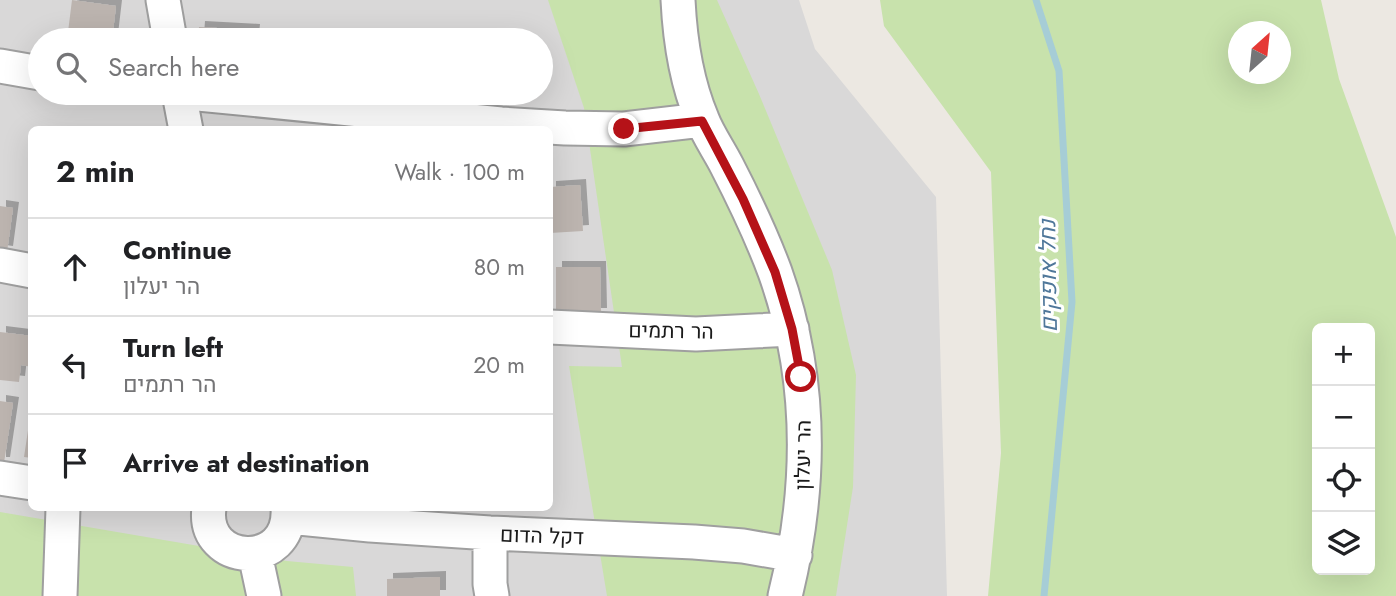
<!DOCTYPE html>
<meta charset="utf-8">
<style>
:root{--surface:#fff;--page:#f2f2f2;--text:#202124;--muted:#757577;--line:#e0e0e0}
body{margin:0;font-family:Jost,Heebo,sans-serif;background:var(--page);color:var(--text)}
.controls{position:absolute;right:21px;bottom:21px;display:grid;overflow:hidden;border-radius:10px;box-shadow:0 7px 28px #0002}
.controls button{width:63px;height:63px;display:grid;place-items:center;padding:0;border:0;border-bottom:2px solid var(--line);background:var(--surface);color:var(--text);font:35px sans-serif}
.compass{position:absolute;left:1228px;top:21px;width:63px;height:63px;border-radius:50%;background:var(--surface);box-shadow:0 7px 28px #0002;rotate:27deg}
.stop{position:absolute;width:21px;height:21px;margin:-16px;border:5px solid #b51218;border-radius:50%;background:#fff}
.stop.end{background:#b51218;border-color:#fff;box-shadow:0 2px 7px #0008}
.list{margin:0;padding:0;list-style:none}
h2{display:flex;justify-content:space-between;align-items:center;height:91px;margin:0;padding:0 28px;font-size:30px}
h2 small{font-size:23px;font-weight:400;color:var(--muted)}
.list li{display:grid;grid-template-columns:46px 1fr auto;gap:21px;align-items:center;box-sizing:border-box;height:98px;padding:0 28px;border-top:2px solid var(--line)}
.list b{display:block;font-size:26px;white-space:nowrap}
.list p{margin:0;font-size:23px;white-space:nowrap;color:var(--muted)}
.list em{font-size:23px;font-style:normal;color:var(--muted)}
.icon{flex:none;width:38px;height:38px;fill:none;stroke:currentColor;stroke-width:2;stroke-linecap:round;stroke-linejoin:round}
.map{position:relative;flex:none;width:1396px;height:596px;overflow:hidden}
.search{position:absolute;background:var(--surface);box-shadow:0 7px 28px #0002;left:28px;top:28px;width:525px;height:77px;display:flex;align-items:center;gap:18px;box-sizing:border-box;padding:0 24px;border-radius:38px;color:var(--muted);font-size:26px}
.panel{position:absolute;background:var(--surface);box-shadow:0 7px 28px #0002;left:28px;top:126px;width:525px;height:385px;border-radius:10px}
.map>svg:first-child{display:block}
</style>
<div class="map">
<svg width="1396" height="596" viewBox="0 0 1396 596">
<defs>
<filter id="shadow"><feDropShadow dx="6" dy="-6" stdDeviation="0" flood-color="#0004"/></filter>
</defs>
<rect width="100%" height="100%" fill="#ece8e2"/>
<path fill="#d9d8d8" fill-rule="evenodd" d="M0,0H799L815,49L936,197L947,596H0ZM40,40H541V93H40ZM32,130H550V508H32Z"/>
<path fill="#c8e2ac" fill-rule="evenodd" d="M548,0H717L759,94L832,270L856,375L853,487L836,596H607L569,366L622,367L584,108Z
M880,0H1321L1339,79L1396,237V596H988L1001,453L991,172L884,26ZM1238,32H1280V74H1238ZM1317,328H1370V570H1317Z
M0,512L287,561L353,567L356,596H0Z"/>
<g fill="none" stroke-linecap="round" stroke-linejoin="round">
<path stroke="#a6cdd6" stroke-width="7" d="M1036,0L1059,71L1072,302L1044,596"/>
</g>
<path fill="#bcb4af" filter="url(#shadow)" d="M72,0L116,6L112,40H67Z
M199,27L254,30L253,40H198Z
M443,93H493L494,101L444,105Z
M580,185L583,231L550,233V187Z
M0,206L13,208L7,252L0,251Z
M556,267H600L601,314H556Z
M0,332L32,336V367L21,365L19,382L0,380Z
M0,401L13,403L4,463H0Z
M30,417H32V458L24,457Z
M440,577V596H387V579Z"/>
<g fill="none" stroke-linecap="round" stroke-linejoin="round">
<defs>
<path id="minor" d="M163,0L170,40
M678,0C680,41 686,81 702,119C708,135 719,150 727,166C744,199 762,237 775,272C813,379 812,487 785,596
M0,66L40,73
M179,93L186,130
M188,93L501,124L565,128L624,129L702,120
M0,265L32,271
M550,327L696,334L792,329
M0,478L32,483
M209,508C201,566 292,571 288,508
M289,517L370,525L490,533L694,542L743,546L795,555
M490,533V584L492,596
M255,554L264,596
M60,596L63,508"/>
</defs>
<use href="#minor" stroke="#9f9f9f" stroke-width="37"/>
<use href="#minor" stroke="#fff" stroke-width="33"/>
</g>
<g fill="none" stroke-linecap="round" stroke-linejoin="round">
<path stroke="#b51218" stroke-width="9" d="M624,129L702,121L743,199L775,272L792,329L801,377"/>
</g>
<g text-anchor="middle" stroke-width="6" stroke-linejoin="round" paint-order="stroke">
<g font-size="21" fill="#1b1b1b" stroke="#fff">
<text transform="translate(671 331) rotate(1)" y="7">הר רתמים</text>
<text transform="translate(803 455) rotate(-89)" y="7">הר יעלון</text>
<text transform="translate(542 536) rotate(2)" y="7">דקל הדום</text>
</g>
<g font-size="23" font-style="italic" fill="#4f779a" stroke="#fff">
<text transform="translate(1048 276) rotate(-91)" y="8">נחל אופקים</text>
</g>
</g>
</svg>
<div class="controls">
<button>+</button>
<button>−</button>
<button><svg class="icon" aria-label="locate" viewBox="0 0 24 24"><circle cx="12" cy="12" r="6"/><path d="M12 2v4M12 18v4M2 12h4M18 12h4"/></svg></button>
<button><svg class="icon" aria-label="layers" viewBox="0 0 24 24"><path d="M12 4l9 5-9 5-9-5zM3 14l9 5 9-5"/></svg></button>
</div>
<svg class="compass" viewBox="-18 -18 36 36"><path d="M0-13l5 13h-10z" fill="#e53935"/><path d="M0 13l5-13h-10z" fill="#757577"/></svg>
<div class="stop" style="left:801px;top:377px"></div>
<div class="stop end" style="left:624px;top:129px"></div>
<div class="search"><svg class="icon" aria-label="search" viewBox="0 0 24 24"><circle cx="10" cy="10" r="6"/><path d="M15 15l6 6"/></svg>Search here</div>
<section class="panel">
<h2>2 min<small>Walk · 100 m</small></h2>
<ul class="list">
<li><svg class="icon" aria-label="ahead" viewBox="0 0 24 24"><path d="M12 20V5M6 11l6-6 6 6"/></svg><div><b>Continue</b><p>הר יעלון</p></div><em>80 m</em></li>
<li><svg class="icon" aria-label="left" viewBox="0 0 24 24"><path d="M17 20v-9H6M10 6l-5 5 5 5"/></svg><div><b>Turn left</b><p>הר רתמים</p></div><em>20 m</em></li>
<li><svg class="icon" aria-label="arrive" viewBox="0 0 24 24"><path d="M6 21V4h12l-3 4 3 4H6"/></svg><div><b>Arrive at destination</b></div></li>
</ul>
</section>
</div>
